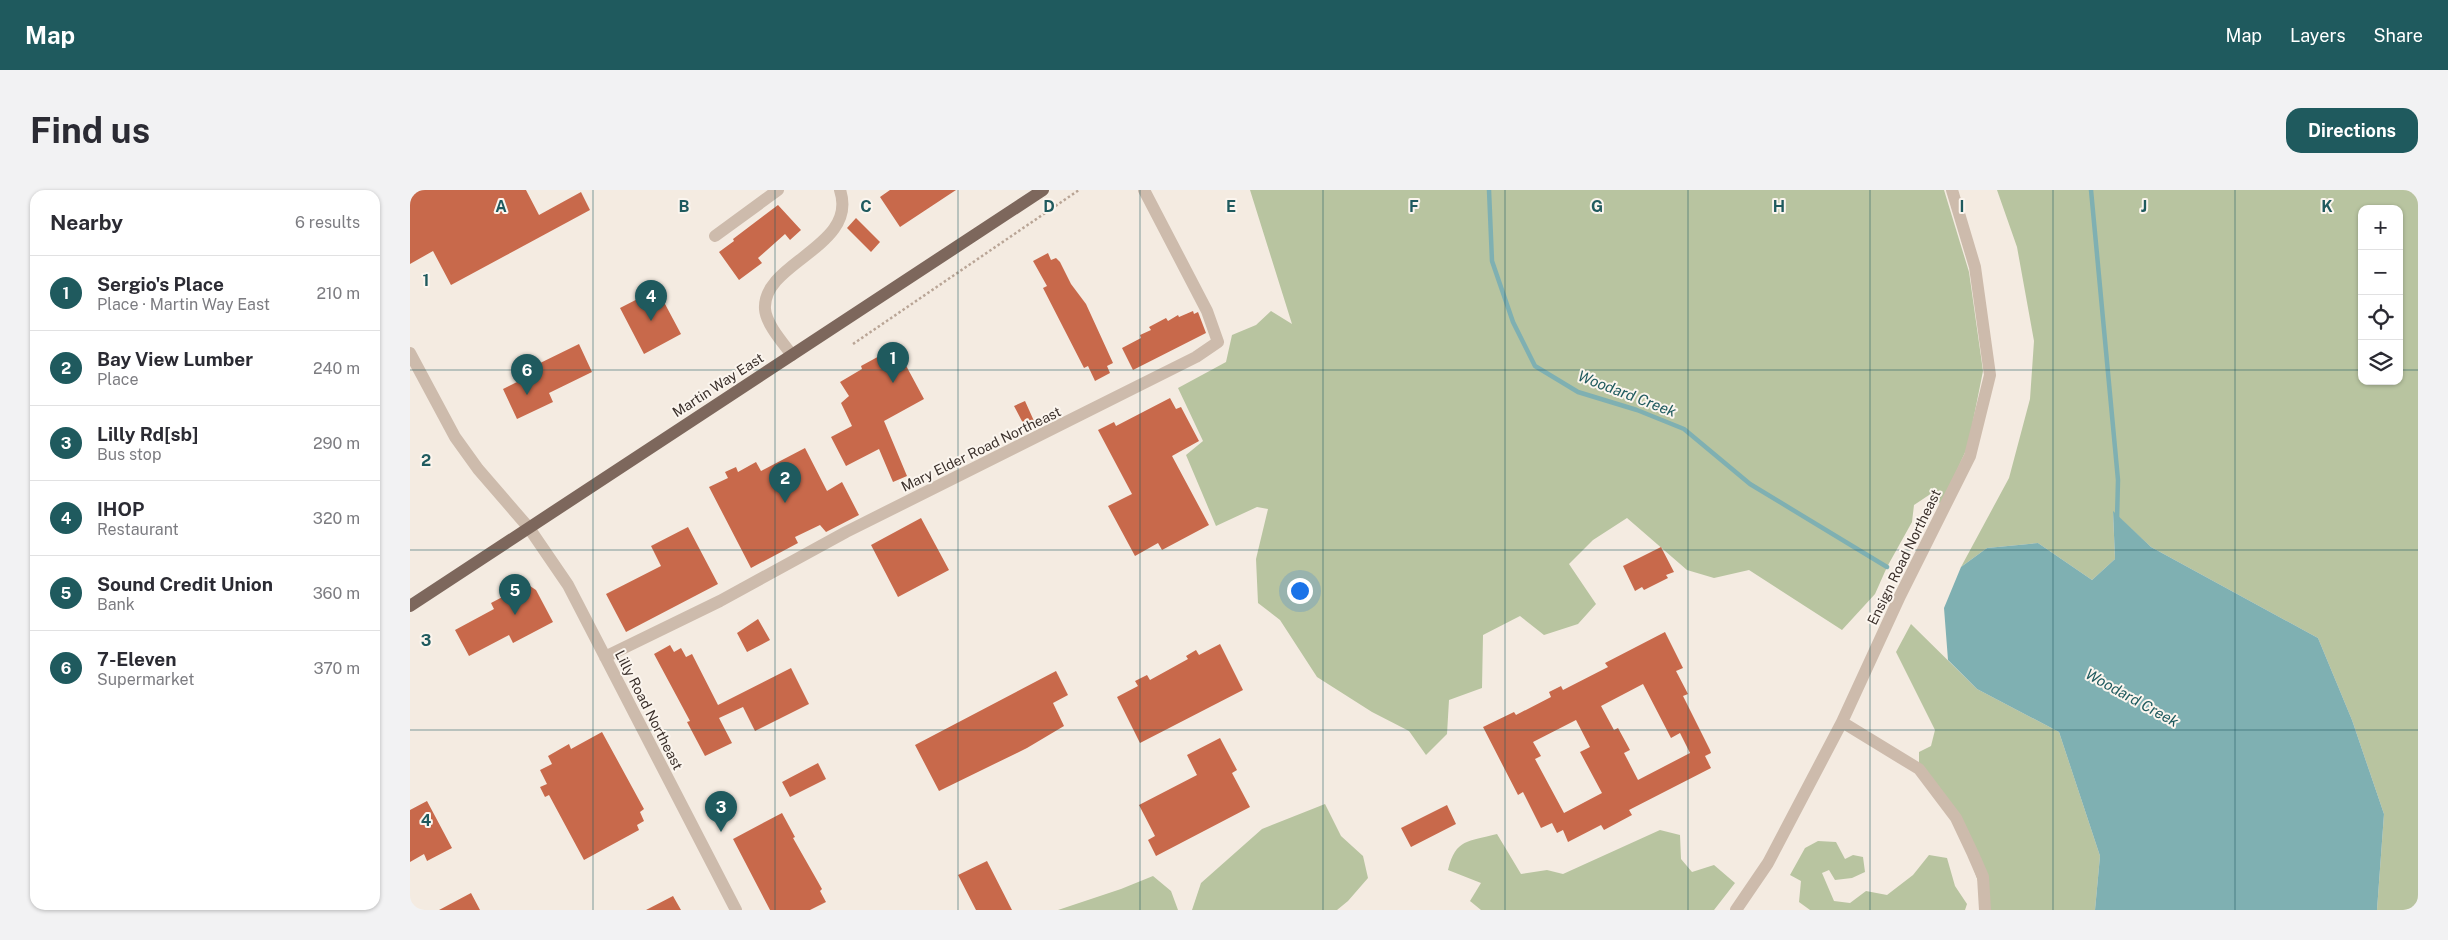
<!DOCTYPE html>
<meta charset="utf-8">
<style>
:root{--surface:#fff;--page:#f2f2f3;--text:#2b2b33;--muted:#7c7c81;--line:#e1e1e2;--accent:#1f5a5e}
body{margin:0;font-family:"Public Sans",sans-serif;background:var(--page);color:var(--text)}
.controls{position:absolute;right:15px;top:15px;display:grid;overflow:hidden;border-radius:10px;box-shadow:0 1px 4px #0004}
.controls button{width:45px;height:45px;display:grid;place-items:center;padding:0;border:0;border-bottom:1px solid var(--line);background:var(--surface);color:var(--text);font:25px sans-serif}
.you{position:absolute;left:889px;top:400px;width:18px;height:18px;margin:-12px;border:4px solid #fff;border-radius:50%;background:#1a73e8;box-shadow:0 0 0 8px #1a73e833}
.badge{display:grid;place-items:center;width:32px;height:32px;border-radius:50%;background:var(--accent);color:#fff;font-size:16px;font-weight:700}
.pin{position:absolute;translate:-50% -41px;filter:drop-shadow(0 1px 2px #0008)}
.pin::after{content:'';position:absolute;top:26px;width:18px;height:15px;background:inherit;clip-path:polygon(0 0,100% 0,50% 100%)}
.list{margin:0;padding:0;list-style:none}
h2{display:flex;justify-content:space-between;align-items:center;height:65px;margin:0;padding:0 20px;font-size:21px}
h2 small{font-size:16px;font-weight:400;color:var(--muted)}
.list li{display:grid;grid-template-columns:32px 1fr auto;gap:15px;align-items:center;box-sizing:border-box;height:75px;padding:0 20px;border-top:1px solid var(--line)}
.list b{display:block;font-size:19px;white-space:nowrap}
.list p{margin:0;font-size:16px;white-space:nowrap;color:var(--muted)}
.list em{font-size:16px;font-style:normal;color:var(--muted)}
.icon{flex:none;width:28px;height:28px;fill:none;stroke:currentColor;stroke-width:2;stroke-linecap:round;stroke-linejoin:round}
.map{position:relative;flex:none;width:2008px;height:720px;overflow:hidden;border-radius:15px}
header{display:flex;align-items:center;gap:30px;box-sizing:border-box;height:70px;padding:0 25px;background:var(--accent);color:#fff}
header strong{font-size:24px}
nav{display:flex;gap:28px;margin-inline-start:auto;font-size:18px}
.intro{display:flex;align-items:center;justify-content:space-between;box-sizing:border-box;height:120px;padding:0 30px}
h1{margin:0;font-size:35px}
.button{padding:12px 22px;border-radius:15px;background:var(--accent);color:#fff;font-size:18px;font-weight:700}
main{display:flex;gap:30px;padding:0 30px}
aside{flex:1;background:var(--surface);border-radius:15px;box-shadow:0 1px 4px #0004}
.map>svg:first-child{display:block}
</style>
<header>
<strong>Map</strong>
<nav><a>Map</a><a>Layers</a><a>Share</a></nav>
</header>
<div class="intro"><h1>Find us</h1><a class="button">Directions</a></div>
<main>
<aside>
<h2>Nearby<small>6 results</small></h2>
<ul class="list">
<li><span class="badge">1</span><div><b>Sergio's Place</b><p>Place · Martin Way East</p></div><em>210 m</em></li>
<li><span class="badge">2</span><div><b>Bay View Lumber</b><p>Place</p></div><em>240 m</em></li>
<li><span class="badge">3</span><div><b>Lilly Rd[sb]</b><p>Bus stop</p></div><em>290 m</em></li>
<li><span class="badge">4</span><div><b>IHOP</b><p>Restaurant</p></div><em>320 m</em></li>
<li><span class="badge">5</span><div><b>Sound Credit Union</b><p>Bank</p></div><em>360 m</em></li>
<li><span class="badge">6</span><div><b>7-Eleven</b><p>Supermarket</p></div><em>370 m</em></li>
</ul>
</aside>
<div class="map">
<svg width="2008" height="720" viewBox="0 0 2008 720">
<rect width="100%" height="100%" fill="#f4ebe1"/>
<path fill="#b8c4a0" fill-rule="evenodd" d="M840,0H1534L1559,82L1573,181L1558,256L1531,315L1522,303L1504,315L1502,332L1477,377L1465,404L1432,440L1339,380L1304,388L1277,380L1217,328L1183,350L1159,374L1186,414L1168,434L1134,445L1110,426L1073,445L1072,498L1039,510L1037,544L1016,565L999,541L962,522L907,487L870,430L848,413L846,369L858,319L847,317L806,336L776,265L793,251L768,198L816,172L822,145L846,135L861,121L882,134Z
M1587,0H2008V720H1967L1974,624L1942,530L1908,448L1741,357L1703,322L1705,369L1682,390L1628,353L1577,358L1551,377L1599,288L1620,209L1624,151L1607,57ZM1952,19H1989V191H1952Z
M1501,434L1567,499L1649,542L1690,666L1685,720H1575V711L1546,629L1509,579V562L1521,556L1525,540L1486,462Z
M915,614L931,646L953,666L958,688L938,711L927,720H782L791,693L852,639Z
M1250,640L1270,645L1271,669L1282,682L1304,675L1325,693L1304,720H1071L1060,711L1071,693L1038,680C1046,648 1058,652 1087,644L1111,684L1137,680L1153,684Z
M1408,651L1426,652L1435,669L1443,665L1453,667L1455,682L1442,688L1425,690L1419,680L1412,683L1424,711L1440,713L1456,701L1477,705L1503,685L1519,665L1537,668L1545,696L1557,714L1555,720H1400L1389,712L1391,691L1380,685L1395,658Z
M743,686L761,701L768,720H648L711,699Z"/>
<path fill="#7fb0b2" d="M1703,321L1741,357L1908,448L1942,530L1974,624L1967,720H1685L1690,666L1649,542L1567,499L1538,470L1534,418L1551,377L1577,358L1628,353L1682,390L1705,369Z"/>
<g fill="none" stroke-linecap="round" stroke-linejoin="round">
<path stroke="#7fb0b2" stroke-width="4.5" d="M1079,0L1082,71L1103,132L1125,176L1168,202L1227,220L1274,239L1340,294L1477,377
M1681,0L1708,290L1707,330"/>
</g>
<path fill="#c8694b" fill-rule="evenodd" d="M0,0H116L129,25L171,2L180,20L41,95L23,61L0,74Z
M480,0H546L490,37L470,7Z
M368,15L391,40L380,50L375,44L348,68L352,73L329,90L309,62L324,51L323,49Z
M446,28L470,52L461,62L437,38Z
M638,63L641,70L646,68L650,72L661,94L676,114L703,173L697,176L700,183L685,191L678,176L674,178L633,98L637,96L623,71Z
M247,99L271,144L234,164L210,118Z
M783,121L784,124L788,122L796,143L723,180L712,158L731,148L730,145L741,140L739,137L756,128L758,131L768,125L769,127Z
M169,154L182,182L139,203L143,212L107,229L93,199L125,183L122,177Z
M486,157L514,209L474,231L497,286L483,292L469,259L436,276L421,247L442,236L431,213L439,206L430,192L452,179L451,176Z
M760,208L766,219L771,217L789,251L762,266L799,335L752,360L748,353L725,366L698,316L722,304L688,240L704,232L706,236Z
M615,211L624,231L614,235L604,216Z
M395,258L417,301L432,292L449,325L416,342L410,335L385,347L388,353L341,378L299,297L318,288L315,282L326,277L328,282L346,272L351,281Z
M511,328L539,380L488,407L461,355Z
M278,337L308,394L216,442L196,404L251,376L241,356Z
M1251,357L1264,382L1256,385L1258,388L1234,400L1232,397L1225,401L1213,376Z
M117,394L126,400L143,432L103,453L99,445L59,466L45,440L84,419L81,413Z
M348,429L360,450L337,462L327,443Z
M1255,442L1273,478L1266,481L1278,504L1273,506L1300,560L1301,563L1295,566L1301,578L1219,620L1222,625L1194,640L1191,635L1158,652L1153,640L1147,643L1142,633L1131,638L1113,602L1108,605L1073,537L1104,522L1106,525L1141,507L1139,502L1151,496L1153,500L1198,477L1195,473ZM1233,494L1261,548L1270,543L1280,563L1228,590L1214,563L1220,560L1208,538L1204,540L1191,516ZM1166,530L1180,557L1170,562L1192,603L1154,623L1125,569L1131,566L1123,552Z
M810,454L833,500L730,553L707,507L728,496L725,491L737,485L740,490L778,469L776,466L786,460L789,465Z
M260,455L264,462L271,458L276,467L282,464L308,515L381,478L399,514L345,541L333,517L309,528L322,553L295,566L277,532L280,531L244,464Z
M646,481L658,505L643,513L654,536L617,558L529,601L505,555Z
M192,542L234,619L230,622L234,631L227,635L229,640L174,670L139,605L135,607L130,597L137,594L130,580L142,574L138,566L159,554L161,559Z
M810,548L827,580L822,583L840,617L746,666L738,650L745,646L729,615L787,585L777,565Z
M408,573L416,589L380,607L372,592Z
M17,611L42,658L17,671L14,664L0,672V620Z
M1037,615L1046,634L1001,657L991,638Z
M372,623L385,647L383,648L412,699L410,701L416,712L400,720H360L323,649Z
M577,671L602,720H566L548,685Z
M61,703L70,720H29Z
M263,706L271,720H236Z"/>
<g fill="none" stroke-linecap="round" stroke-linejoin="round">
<path stroke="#b9a596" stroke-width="2.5" stroke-dasharray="2.5 2.5" stroke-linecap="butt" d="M443,154L669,0"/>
<path stroke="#cdbbac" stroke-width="12" d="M305,46L368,0
M0,163L45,247L68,279L119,338L158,395L326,720
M382,165C373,153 356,134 355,119C352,72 449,57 430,0
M195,467L310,411L436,342L786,167L808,152L797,121L734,0
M1432,532L1509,579L1546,628L1563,664L1573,687L1575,720
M1326,720L1358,673L1432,532L1490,406L1560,266L1580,185L1565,77L1542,0"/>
<path stroke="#7d675c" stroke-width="12" d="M0,416L633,0"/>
</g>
<path fill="none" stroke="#1f5a5e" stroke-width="1" stroke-opacity="0.55" d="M183,0V720M365,0V720M548,0V720M730,0V720M913,0V720M1095,0V720M1278,0V720M1460,0V720M1643,0V720M1825,0V720M0,180H1952M1989,180H2008M0,360H2008M0,540H2008"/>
<g text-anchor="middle" stroke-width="4" stroke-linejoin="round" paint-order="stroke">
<g font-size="14" fill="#3b302b" stroke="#fbf5ee">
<text transform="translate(308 195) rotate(-33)" y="5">Martin Way East</text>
<text transform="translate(571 259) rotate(-26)" y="5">Mary Elder Road Northeast</text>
<text transform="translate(1494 367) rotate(-64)" y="5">Ensign Road Northeast</text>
<text transform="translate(239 520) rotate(63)" y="5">Lilly Road Northeast</text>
</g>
<g font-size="15" font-style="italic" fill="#1f5a5e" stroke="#fbf5ee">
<text transform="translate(1217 204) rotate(21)" y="5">Woodard Creek</text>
<text transform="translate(1722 508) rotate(29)" y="5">Woodard Creek</text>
</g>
</g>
<g font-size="16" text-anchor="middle" font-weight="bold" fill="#1f5a5e" stroke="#fbf5ee" stroke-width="4" stroke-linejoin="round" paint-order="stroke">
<text x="91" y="22">A</text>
<text x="274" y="22">B</text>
<text x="456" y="22">C</text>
<text x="639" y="22">D</text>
<text x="821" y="22">E</text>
<text x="1004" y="22">F</text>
<text x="1187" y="22">G</text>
<text x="1369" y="22">H</text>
<text x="1552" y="22">I</text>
<text x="1734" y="22">J</text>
<text x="1917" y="22">K</text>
<text x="16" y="96">1</text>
<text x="16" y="276">2</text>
<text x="16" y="456">3</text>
<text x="16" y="636">4</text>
</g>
</svg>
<div class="controls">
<button>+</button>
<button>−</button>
<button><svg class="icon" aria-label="locate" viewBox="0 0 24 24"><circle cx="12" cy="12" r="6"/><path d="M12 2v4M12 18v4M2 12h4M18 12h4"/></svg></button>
<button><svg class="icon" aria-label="layers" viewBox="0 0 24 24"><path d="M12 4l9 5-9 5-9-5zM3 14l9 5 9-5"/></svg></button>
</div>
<div class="you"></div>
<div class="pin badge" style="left:483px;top:193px">1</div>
<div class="pin badge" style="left:375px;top:313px">2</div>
<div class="pin badge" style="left:311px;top:642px">3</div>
<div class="pin badge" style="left:241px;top:131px">4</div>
<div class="pin badge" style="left:105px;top:425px">5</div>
<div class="pin badge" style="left:117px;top:205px">6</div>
</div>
</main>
